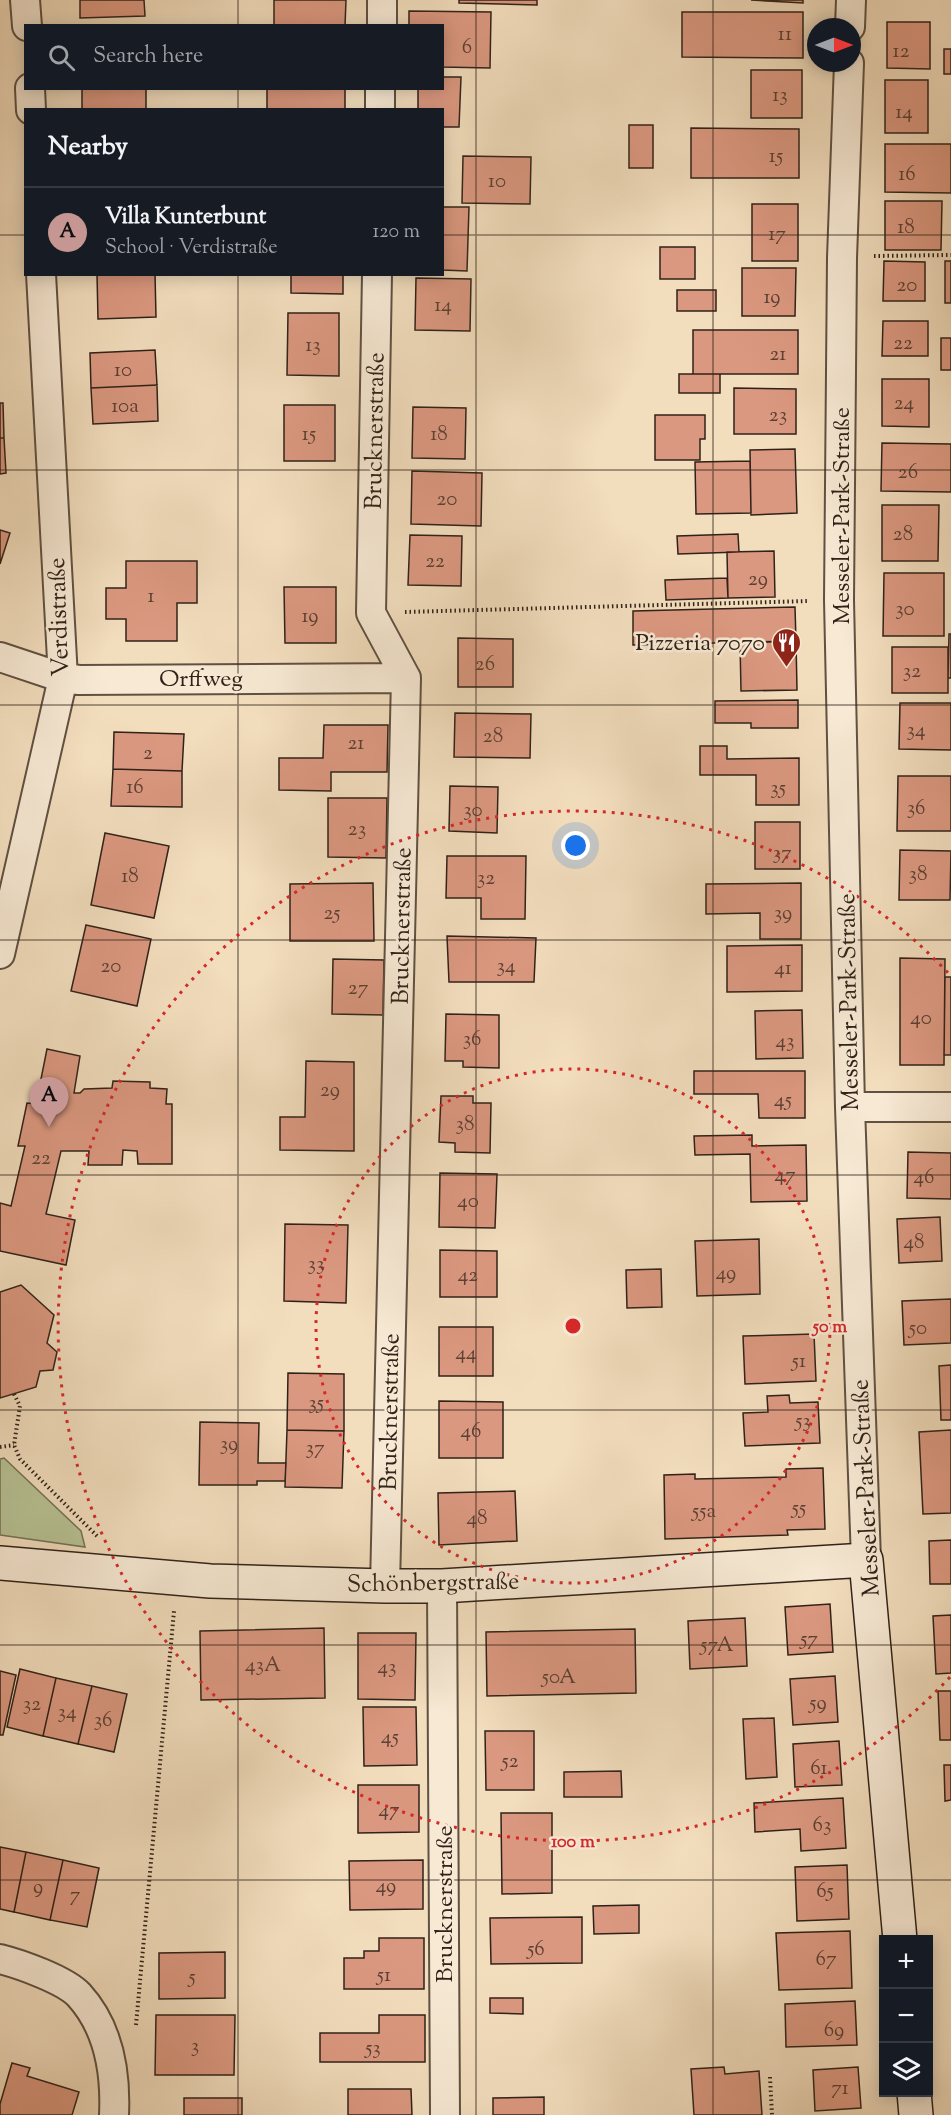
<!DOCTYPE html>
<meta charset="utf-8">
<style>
:root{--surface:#171b24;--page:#20242c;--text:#f1f3f6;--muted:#9ea1a6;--line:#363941;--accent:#c59692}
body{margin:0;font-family:"Sorts Mill Goudy",serif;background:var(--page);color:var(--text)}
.controls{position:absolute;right:18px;bottom:18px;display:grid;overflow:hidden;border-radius:0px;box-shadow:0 3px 15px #0003}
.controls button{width:54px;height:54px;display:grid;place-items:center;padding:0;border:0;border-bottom:2px solid var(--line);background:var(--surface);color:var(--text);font:30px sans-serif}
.compass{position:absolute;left:807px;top:18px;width:54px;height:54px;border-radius:50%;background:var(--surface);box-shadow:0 3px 15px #0003;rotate:90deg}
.you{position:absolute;left:576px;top:846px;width:21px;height:21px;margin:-15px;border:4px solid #fff;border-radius:50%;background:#1a73e8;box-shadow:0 0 0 9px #1a73e833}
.badge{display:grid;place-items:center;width:39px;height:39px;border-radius:50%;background:var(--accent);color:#111;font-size:20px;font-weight:700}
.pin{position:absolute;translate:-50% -50px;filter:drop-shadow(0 2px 3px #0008)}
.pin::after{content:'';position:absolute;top:32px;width:21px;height:18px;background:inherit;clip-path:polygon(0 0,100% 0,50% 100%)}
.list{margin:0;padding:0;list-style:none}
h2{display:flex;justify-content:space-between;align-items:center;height:78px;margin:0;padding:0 24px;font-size:26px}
h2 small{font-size:20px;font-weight:400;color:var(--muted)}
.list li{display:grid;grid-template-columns:39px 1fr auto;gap:18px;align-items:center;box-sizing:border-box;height:90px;padding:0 24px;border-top:2px solid var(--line)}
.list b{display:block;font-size:22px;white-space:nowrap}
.list p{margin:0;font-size:20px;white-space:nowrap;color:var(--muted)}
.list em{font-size:20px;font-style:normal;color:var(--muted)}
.icon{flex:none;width:33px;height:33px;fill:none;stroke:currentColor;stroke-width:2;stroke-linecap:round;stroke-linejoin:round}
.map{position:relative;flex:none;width:951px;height:2115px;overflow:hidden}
.search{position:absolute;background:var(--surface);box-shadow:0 3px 15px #0003;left:24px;top:24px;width:420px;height:66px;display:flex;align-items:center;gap:15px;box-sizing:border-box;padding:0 21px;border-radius:0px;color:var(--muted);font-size:22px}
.panel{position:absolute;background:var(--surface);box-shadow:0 3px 15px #0003;left:24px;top:108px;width:420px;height:168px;border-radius:0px}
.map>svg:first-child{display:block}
</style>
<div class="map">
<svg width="951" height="2115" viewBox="0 0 951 2115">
<rect width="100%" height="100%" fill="#f2ddbd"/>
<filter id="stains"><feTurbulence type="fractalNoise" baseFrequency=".00333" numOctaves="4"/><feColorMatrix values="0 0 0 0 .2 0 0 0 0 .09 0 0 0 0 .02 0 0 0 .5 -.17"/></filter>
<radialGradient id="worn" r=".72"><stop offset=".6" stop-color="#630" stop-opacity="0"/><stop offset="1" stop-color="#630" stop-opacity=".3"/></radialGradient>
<path fill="#b7c294" stroke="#747256" stroke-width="1.5" d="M4,1458L81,1531L85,1547L0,1535V1459Z"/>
<path fill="#db9880" stroke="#302219" stroke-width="1.5" d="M80,0H144L145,16L80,18Z
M274,0H346L345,26H274Z
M459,0H537V5L459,3Z
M751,0H803V3Z
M409,11L491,12L490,68L442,67V26H409Z
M682,12H803V58L682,57Z
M887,22H930V69L887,68Z
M944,49H951V74H944Z
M751,70H802V118H751Z
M442,77H461L459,127H442V110H418V88H442Z
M885,80H928V133H885Z
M82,88H146V110H82Z
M267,88H345V110H267Z
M629,125H653V168H629Z
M691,128L799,129V178H691Z
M885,144H951V193L885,192Z
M463,156L531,157L530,204L462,203Z
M885,201H942L941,250H885Z
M752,204H798V261H752Z
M442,207H469L467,271L442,270Z
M660,247H695V279H660Z
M884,261L925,262V301H883Z
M945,261H951V303H945Z
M742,268H796L795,316H742Z
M97,274H155L156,317L98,319Z
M291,274H343V294L291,293Z
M416,278L471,279L470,331L415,330Z
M677,290H716V311H677Z
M288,313H339V376L287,375Z
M883,321H928V356H882Z
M693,330H798V374H693Z
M941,338H951V370H941Z
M155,350L157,385L91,388L90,353Z
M679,374H720V393H679Z
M882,379H929V427L882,426Z
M157,385L158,421L93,424L91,388Z
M734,388L796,389V434H734Z
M0,403H3L4,438H0Z
M284,405H335V461H284Z
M413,407L466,408L465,459L412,458Z
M655,415H705V439H700V460H655Z
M0,438H4L6,473L0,474Z
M882,443L951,444V492L881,491Z
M795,449L797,513L751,515L750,450Z
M750,461L751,513L696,514L695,462Z
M412,471L482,473L481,526L411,524Z
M882,505H939L938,561H882Z
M0,530L10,533L0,564Z
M738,534L739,552L678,554L677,536Z
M410,535L462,536L461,586L408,585Z
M774,551L775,597L728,598L727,552Z
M126,561H197V603H177V641H126V619H106V588H126Z
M884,573H944V636H883Z
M727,578L728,598L666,600L665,580Z
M284,587H336V643H285Z
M795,607L796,641L633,645V611Z
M949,634H951V678H948Z
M458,638L513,639V687H458Z
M796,641L797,690L741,691L740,643Z
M892,647H948V693H892Z
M798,700V728H751V723H715V701Z
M900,703H951V750L899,749Z
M455,713L531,714L530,758L454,757Z
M324,725H388L387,772H331V791L279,790V758H323Z
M114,732L184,734L182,771L113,769Z
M700,746H727V759L799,758V805H756V775H700Z
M113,769L182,771V807L111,806Z
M898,776H951V831H897Z
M450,786L498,787L497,833L449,831Z
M328,798H387L386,858L328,857Z
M755,822H800V869H755Z
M105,833L169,846L154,918L91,905Z
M900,850L951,851L950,900H899Z
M447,856H526L525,919H481V898H446Z
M373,883L374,941H290V884Z
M801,883V939H760V913L706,914V884Z
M86,925L151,939L137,1006L71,991Z
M447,936L536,938L534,982H449Z
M802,945V991L727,992V946Z
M900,958L945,959L944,1065H900Z
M333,959L384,960L383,1015L332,1014Z
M945,977H951V1055H944Z
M802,1010L803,1058L756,1059L755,1011Z
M446,1014L499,1015V1068L463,1067V1061H445Z
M47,1049L80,1056L74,1093H80L84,1089L112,1088L113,1081L150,1082V1088L167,1089L166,1104H172V1164H138L137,1151L123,1150L122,1165H88L89,1151H61L46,1214L75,1220L66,1265L0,1251V1203L11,1206L25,1146H18L27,1103L36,1104Z
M306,1061L354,1062V1151L280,1150V1117H305Z
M694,1071H805V1118H759L758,1094H694Z
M441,1096H473V1103H491L490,1153L455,1152V1143L439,1142Z
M752,1135V1146L806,1145L807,1201L751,1202L750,1154L695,1155L694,1136Z
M908,1152L951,1153V1199L907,1198Z
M440,1173L497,1174L495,1228L439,1227Z
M940,1217L942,1261L899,1263L897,1219Z
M285,1224L348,1225L346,1303L284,1301Z
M759,1239L760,1294L697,1296L695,1241Z
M440,1250L497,1251V1297H440Z
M661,1269L662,1307L627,1308L626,1270Z
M21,1285L54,1315L47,1343L57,1352L53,1370L40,1371L36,1387L0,1398V1292Z
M951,1299V1343L904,1345L902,1301Z
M439,1327H493V1376H439Z
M814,1334L816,1381L745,1384L743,1336Z
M951,1365V1420H941L939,1366Z
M288,1373L344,1374V1431L287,1430Z
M789,1395L790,1403L818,1402L820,1443L745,1446L743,1413L768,1412L767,1396Z
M439,1401L503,1402V1458H439Z
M200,1422L259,1423L258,1463H286L285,1481H257V1485H199Z
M287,1430L344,1431L342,1488L285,1487Z
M951,1430V1513L923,1514L919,1432Z
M823,1468L825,1529L787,1530L788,1535L665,1539L664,1475L695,1474V1479L786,1477V1469Z
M515,1491L517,1541L439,1545L438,1493Z
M951,1540V1584H930L929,1541Z
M830,1604L833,1652L788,1655L785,1607Z
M951,1615V1673L936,1674L933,1616Z
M745,1618L747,1666L690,1669L688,1621Z
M324,1628L325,1698L201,1700L200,1631Z
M635,1629L636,1693L487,1696L486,1632Z
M358,1633H416L415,1700L358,1699Z
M20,1669L56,1678L43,1736L7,1727Z
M0,1671L16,1675L3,1735H0Z
M835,1676L838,1722L793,1725L790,1679Z
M56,1678L92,1686L78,1744L43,1736Z
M92,1686L127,1694L114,1752L78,1744Z
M938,1691H951V1740H940Z
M363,1707H416L417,1765L364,1766Z
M774,1718L777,1777L746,1779L743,1719Z
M485,1731H534V1790H486Z
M839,1741L842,1785L795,1787L793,1744Z
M944,1765H951V1800L945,1801Z
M621,1771L622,1797H564V1772Z
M358,1785H419V1832L358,1833Z
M843,1798L846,1848L801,1851L800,1829L755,1832L754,1803Z
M501,1813H552V1893L502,1894Z
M0,1847L26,1852L14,1912L0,1909Z
M26,1852L63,1860L50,1920L14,1912Z
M63,1860L99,1868L87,1927L50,1920Z
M423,1860V1909L350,1910L349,1861Z
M847,1865L849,1919L797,1921L795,1867Z
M639,1905V1933L594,1934L593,1906Z
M582,1917V1963L491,1964L490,1918Z
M850,1931L852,1988L779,1990L776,1933Z
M379,1938H424V1989H344V1958H364V1951H379Z
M225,1952V1998L159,1999V1953Z
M490,1998H523V2014L490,2013Z
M855,2001L857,2045L786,2047L785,2004Z
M156,2015H235L234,2075H155Z
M379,2015H425V2062H320V2033H379Z
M12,2063L30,2068L27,2076L79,2092L72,2115H0V2104Z
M724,2067L725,2074L759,2071L762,2115H694L691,2069Z
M858,2067L861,2108L815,2111L813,2070Z
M348,2089H411L412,2115H348Z
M544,2097V2115H493V2098Z
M184,2098H242V2115H184Z"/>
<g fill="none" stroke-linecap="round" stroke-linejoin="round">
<defs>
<path id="street" d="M25,0L27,26
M382,26V0
M850,27L851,0
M849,63L842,258L839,600L850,1107L866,1560
M30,88L31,110
M380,110V88
M377,274L371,613L406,678L385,1586
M0,657L63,678L79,680L406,678
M0,954L63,678L41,274
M850,1107H951
M442,1586L445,2115
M0,1959C20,1964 65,1980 79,1995C109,2028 116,2072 114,2115"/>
<path id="secondary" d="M0,1563L210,1581L385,1586H442L866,1560L900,1940
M914,2092L916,2115"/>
</defs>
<use href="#street" stroke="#605142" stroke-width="32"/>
<use href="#secondary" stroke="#302219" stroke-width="36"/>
<path stroke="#302219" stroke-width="4" stroke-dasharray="1.5 3" stroke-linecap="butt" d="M874,256L951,255
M405,612L808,601
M14,1394L20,1406L14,1445L20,1459L99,1538
M0,1447L14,1445
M136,2025L174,1611
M770,2077L772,2115"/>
<use href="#street" stroke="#f7e9d4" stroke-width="28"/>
<use href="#secondary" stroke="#f7e9d4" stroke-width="33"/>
</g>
<path fill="none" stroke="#302219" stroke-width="1.5" stroke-opacity="0.55" d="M238,0V26M476,0V2115M713,0V2115M238,88V110M0,235H26M442,235H951M238,274V2115M0,470H951M0,705H951M0,940H951M0,1175H951M0,1410H951M0,1645H951M0,1880H951"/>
<g fill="none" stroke="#d62828" stroke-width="3" stroke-dasharray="3 6">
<circle cx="573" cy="1326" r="257"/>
<path d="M950 1677A515 515 0 1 1 950 975"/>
</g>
<defs>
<symbol id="restaurant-pin" viewBox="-11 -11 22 30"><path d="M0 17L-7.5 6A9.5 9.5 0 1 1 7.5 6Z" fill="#8f2418" stroke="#f7e9d4"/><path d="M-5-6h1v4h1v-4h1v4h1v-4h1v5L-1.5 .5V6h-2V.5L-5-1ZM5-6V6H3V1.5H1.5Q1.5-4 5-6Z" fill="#fff"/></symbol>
</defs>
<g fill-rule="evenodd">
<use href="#restaurant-pin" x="770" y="626" width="33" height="45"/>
</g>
<g text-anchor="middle" stroke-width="5" stroke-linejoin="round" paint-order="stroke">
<g font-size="21" fill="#5b4033">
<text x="785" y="40">11</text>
<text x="467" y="53">6</text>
<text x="901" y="57">12</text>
<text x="780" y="101">13</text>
<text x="904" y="118">14</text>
<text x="776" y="162">15</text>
<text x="907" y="180">16</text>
<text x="497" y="187">10</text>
<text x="906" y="233">18</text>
<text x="777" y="240">17</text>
<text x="907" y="291">20</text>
<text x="772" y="303">19</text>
<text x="443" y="311">14</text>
<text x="903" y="349">22</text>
<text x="313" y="351">13</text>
<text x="778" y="360">21</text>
<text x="123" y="376">10</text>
<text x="904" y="409">24</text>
<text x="125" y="412">10a</text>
<text x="778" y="421">23</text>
<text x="309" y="440">15</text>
<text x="439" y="440">18</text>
<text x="908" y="478">26</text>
<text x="447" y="505">20</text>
<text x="903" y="540">28</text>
<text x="435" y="567">22</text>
<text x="758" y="585">29</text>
<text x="151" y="602">1</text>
<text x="905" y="615">30</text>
<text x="310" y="622">19</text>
<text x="485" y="670">26</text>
<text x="912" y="677">32</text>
<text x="916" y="736">34</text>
<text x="493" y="742">28</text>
<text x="356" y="749">21</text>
<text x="148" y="759">2</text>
<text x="135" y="793">16</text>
<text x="778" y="794">35</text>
<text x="916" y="814">36</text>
<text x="473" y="816">30</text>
<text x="357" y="835">23</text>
<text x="782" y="859">37</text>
<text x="918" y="880">38</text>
<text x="130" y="882">18</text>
<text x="486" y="884">32</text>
<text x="332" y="919">25</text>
<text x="783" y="919">39</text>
<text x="111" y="972">20</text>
<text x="506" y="972">34</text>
<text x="783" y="974">41</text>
<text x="358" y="994">27</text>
<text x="921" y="1024">40</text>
<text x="472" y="1045">36</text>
<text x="785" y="1047">43</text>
<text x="330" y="1096">29</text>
<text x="783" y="1106">45</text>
<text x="465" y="1130">38</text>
<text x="41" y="1164">22</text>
<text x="785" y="1181">47</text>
<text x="924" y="1183">46</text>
<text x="468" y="1207">40</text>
<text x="914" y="1248">48</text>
<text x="316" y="1270">33</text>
<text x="726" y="1279">49</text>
<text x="468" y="1281">42</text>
<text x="918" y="1334">50</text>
<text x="466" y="1359">44</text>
<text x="799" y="1367">51</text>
<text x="316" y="1409">35</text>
<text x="803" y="1427">53</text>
<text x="471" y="1437">46</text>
<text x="229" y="1450">39</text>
<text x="315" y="1454">37</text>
<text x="799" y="1514">55</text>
<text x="704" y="1517">55a</text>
<text x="477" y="1524">48</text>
<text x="809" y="1645">57</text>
<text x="717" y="1651">57A</text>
<text x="263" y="1671">43A</text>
<text x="387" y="1673">43</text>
<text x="559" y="1683">50A</text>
<text x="818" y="1709">59</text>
<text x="32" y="1710">32</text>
<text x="67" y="1718">34</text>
<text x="103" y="1726">36</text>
<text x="390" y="1743">45</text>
<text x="510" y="1767">52</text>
<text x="819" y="1774">61</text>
<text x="389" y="1816">47</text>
<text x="822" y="1831">63</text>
<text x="386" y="1892">49</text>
<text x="38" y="1893">9</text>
<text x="825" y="1897">65</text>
<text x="75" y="1901">7</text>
<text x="536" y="1955">56</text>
<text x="826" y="1965">67</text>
<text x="384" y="1981">51</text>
<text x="192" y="1983">5</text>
<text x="834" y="2036">69</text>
<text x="195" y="2052">3</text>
<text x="373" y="2054">53</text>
<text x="840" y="2094">71</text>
</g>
<g font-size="24" fill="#302219" stroke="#f7e9d4">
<text transform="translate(374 431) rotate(-89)" y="8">Brucknerstraße</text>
<text transform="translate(841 516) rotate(-90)" y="8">Messeler-Park-Straße</text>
<text transform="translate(58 617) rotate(-92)" y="8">Verdistraße</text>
<text x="201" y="686">Orffweg</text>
<text transform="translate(401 926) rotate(-89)" y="8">Brucknerstraße</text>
<text transform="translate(848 1002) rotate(-91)" y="8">Messeler-Park-Straße</text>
<text transform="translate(389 1412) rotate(-89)" y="8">Brucknerstraße</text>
<text transform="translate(865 1488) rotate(-93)" y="8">Messeler-Park-Straße</text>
<text transform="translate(433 1582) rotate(-1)" y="8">Schönbergstraße</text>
<text transform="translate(444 1904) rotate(-90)" y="8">Brucknerstraße</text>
</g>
<g font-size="24" fill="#302219" stroke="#f7e9d4" text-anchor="end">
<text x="765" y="650">Pizzeria 7070</text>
</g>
</g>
<circle cx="573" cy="1326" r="9" fill="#d62828" stroke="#f7e9d4" stroke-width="3"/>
<g font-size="18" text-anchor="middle" font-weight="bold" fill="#d62828" stroke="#f7e9d4" stroke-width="5" stroke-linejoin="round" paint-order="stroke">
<text x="830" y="1332">50 m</text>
<text x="573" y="1847">100 m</text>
</g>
<rect width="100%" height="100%" filter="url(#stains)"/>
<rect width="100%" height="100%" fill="url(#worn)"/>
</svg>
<div class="controls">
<button>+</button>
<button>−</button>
<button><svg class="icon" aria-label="layers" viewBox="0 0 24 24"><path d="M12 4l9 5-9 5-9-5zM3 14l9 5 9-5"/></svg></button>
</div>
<svg class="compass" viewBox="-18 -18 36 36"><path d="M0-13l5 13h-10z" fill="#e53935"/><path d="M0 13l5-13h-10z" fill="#9ea1a6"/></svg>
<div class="you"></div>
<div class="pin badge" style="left:49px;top:1127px">A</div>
<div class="search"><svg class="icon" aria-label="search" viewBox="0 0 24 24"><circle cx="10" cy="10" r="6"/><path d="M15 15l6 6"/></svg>Search here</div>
<section class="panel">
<h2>Nearby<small></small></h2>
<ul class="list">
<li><span class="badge">A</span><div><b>Villa Kunterbunt</b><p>School · Verdistraße</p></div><em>120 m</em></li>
</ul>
</section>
</div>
